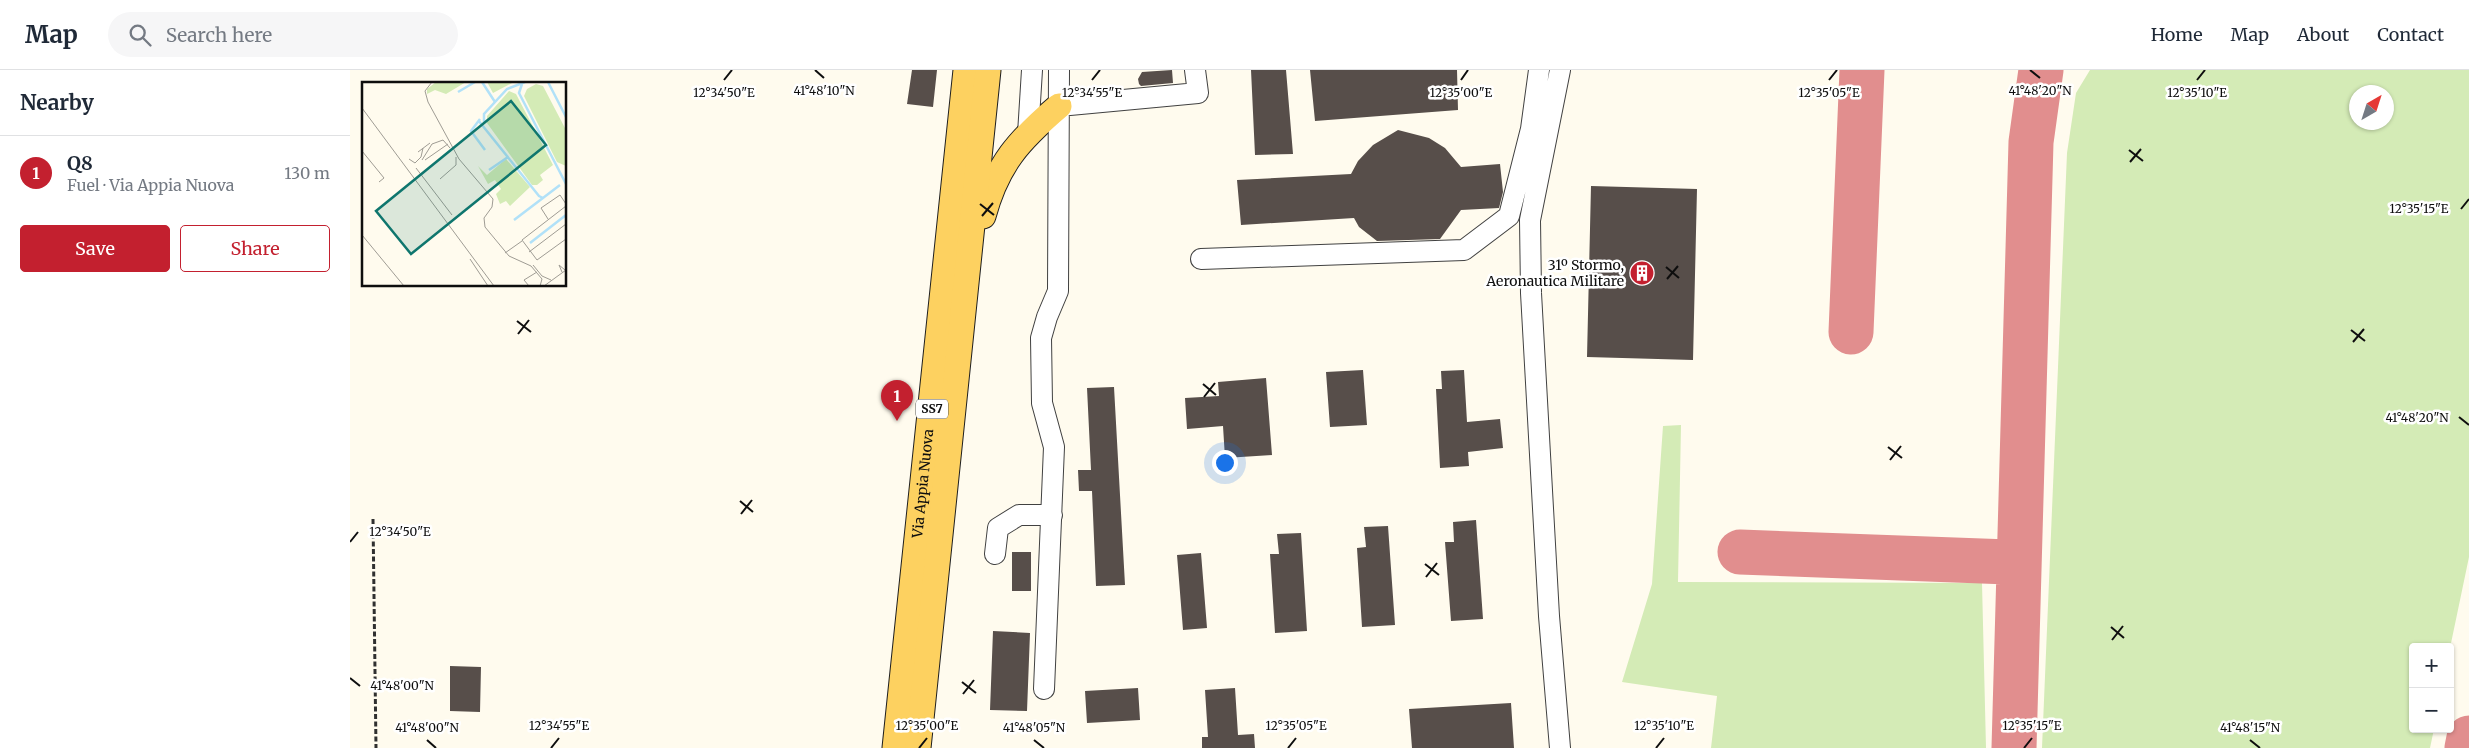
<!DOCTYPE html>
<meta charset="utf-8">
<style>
:root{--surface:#fff;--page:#f6f6f7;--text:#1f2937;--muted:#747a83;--line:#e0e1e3;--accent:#c3202f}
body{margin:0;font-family:Merriweather,serif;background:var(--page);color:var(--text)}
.controls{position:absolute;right:15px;bottom:15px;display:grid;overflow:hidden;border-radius:5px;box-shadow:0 1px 4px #0004}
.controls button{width:45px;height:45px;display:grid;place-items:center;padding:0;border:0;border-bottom:1px solid var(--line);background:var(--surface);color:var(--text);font:25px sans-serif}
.compass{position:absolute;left:1999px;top:15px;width:45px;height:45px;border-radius:50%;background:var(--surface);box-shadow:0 1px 4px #0004;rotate:39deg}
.you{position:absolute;left:874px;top:392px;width:18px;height:18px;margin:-12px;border:4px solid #fff;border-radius:50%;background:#1a73e8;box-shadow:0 0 0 8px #1a73e833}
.badge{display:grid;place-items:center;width:32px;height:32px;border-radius:50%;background:var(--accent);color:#fff;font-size:16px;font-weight:700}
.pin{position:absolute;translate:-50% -41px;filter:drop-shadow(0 1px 2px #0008)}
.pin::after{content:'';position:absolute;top:26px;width:18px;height:15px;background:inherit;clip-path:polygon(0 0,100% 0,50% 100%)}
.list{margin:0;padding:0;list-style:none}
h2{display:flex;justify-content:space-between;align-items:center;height:65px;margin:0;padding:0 20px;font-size:21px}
h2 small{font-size:16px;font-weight:400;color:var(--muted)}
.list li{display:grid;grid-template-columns:32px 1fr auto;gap:15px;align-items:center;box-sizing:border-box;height:75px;padding:0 20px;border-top:1px solid var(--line)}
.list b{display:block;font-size:19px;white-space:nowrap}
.list p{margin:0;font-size:16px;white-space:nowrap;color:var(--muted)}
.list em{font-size:16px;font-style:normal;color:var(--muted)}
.actions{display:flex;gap:10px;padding:15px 20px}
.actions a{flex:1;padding:11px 0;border:1px solid var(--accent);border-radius:5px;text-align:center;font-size:18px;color:var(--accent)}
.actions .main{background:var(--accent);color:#fff}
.icon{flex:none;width:28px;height:28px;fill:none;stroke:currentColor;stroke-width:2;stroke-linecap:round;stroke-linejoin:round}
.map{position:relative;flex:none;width:2119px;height:678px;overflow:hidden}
header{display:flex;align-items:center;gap:30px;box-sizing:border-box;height:70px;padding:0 25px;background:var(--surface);border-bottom:1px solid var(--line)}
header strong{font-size:24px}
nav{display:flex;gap:28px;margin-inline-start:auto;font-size:18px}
.search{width:350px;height:45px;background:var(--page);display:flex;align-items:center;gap:12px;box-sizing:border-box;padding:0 18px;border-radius:28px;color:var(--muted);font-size:19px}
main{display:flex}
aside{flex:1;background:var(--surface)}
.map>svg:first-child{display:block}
</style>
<header>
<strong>Map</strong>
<div class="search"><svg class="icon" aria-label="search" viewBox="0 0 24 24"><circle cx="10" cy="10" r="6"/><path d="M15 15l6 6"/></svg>Search here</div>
<nav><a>Home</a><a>Map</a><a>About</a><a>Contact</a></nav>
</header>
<main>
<aside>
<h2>Nearby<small></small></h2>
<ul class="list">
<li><span class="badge">1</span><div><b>Q8</b><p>Fuel · Via Appia Nuova</p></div><em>130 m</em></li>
</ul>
<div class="actions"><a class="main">Save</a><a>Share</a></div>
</aside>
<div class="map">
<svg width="2119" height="678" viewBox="0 0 2119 678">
<rect width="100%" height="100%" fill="#fffbee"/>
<path fill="#d4ebb6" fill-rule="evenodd" d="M1740,0H2119V487L2100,578L2063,577V659H2084L2080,678H1692L1717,83L1726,23ZM2006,22H2036V52H2006Z
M1331,355L1328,512L1632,513L1636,678H1361L1367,626L1272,612L1302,514L1313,356Z"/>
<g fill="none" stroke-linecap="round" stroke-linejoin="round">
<path stroke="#e18e8e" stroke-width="45" d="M1501,262L1512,0
M1390,482L1659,492L1668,505
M1664,678L1681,72L1691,0
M2117,678L2119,668"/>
</g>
<path fill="#574e4a" d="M562,0H587L583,37L557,34Z
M822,0L823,13L791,16L789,14L788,9L792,2Z
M901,0H936L943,84L905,85Z
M960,0H1107L1108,40L965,51Z
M1048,60L1079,68L1095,78L1111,97L1150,94L1153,122L1149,138L1111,140L1090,169L1027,171L1009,157L1004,148L891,155L887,110L1001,104L1008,91L1023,75Z
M1241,116L1347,119L1343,290L1237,287Z
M1013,300L1017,355L980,357L976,302Z
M1114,300L1117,352L1150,349L1153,378L1118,382L1119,396L1090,398L1086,319H1092L1091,301Z
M916,308L922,385L875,388L873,356L837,359L835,328L869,326L868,312Z
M764,317L775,515L746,516L742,421H729L728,400H741L737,318Z
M1126,450L1133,549L1101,551L1095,472H1104L1103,452Z
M1038,456L1045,555L1012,557L1007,478L1016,477L1014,457Z
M951,463L957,561L925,563L920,484H929L927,464Z
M662,482H681V521H662Z
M851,483L857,558L833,560L827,485Z
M643,561L680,563L677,641L640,640Z
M100,596L131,597L130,642L100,641Z
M788,618L790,650L737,653L735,621Z
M885,618L888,665L904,664L905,678H852V667H858L855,620Z
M1161,633L1164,678H1062L1059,639Z"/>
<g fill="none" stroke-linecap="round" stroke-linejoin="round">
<defs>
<path id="minor" d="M709,36L848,23L845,0
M678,64L682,0
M851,189L1114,180L1159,146L1181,59L1189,0
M645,484L648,458L669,445H702
M694,619L704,377L692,333L691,268L697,247L708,221L709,0
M1210,678L1199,546L1181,223L1180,150L1210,0"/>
<g id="major">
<path d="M633,146C647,94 669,70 709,36"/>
<path id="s1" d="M545,678L616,0"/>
<path d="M568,678L638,0"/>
</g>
</defs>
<use href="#minor" stroke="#414141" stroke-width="22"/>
<use href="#major" stroke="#1f1f1f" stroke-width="27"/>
<path stroke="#303030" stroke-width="3" stroke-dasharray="5 2.5" stroke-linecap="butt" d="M23,449L26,678"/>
<use href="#minor" stroke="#fff" stroke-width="20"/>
<use href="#major" stroke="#fdd160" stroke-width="25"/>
</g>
<path fill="none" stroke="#0e0e0e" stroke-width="2" d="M465,0L474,8M1680,0L1690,8M374,10L382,0M742,10L750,0M1111,10L1118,0M1479,10L1487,0M1847,10L1855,0M1779,80L1793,91M1780,92L1791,79M630,134L644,145M2111,139L2119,129M632,146L643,133M1316,197L1329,208M1317,209L1328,196M167,251L181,262M2001,260L2015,271M168,264L179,250M2003,272L2014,259M853,314L866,325M854,327L865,313M2109,347L2119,355M1538,377L1552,388M1540,390L1551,376M390,431L403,442M391,444L402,430M0,472L8,462M1075,494L1089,505M1076,507L1087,493M1761,557L1774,568M1762,570L1773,556M0,608L10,616M612,612L626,623M613,624L624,610M77,670L86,678M684,670L694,678M1900,670L1910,678M201,678L209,668M569,678L577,668M938,678L946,668M1306,678L1314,668M1674,678L1682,668"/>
<defs>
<symbol id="building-disc" viewBox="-11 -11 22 22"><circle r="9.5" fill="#c3202f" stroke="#fff"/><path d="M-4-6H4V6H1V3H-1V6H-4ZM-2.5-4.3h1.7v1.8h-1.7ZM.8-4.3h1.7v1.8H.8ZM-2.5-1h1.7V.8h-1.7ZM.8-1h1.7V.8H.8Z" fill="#fff"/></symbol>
</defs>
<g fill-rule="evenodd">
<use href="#building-disc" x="1278" y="189" width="28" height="28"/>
</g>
<g text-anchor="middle" stroke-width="5" stroke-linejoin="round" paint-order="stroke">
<rect fill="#fff" stroke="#565656" stroke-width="1" x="566" y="329.5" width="32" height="19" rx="4"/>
<g font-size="12" font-weight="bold" fill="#0e0e0e">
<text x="582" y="343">SS7</text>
</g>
<g font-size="14" fill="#0e0e0e" stroke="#fff" text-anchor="end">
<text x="1274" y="200">31º Stormo,<tspan x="1274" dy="16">Aeronautica Militare</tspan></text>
</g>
<g font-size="14" fill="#0e0e0e" stroke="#fff">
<text dy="5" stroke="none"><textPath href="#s1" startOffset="266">Via Appia Nuova</textPath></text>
</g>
</g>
<g transform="translate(12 12)">
<rect width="204" height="204" fill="#fffbee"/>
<path d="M74,0H104L84,12L73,8L65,12V7ZM125,0H152L131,11ZM174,2L181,4L204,48V84L195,80L162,14L165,7ZM147,9L154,12L191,83L178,93L181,98L175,103H170L125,41V34ZM144,77L168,105L148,124L144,119L138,122L134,112L139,107L133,98L126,102L116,84L125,93Z" fill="#d4ebb6"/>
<path fill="none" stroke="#b1e1f8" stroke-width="2.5" d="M120,0L133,20M186,0L204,35M160,2L157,11L204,102M96,10L113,0M118,37L109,49L123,68M116,38L177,114L181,116M122,41V32L145,7L163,0M127,88L146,75M152,138L198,103M168,161L204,133"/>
<path fill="none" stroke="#9f9c94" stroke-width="1" d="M70,0L63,9L66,20L97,77L131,117L130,125L122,136L123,145L147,174L169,184L180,197L178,204M0,26L132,204M0,69L22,96L17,100M56,70L68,61M47,77L53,81L59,75L61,66M60,78L70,62L81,58L88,66M63,78L86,62M54,86L90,133M78,97L94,83V75M204,124L160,158L175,178L204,157M186,137L179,126L198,113L204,122M0,153L42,204M167,170L204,142M143,171L160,159M108,177L126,204M171,183L180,194L189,198M200,190L197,183L203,188M167,204L162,198L175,190M182,204L204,188"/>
<path fill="#0f766e" fill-opacity="0.15" stroke="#0f766e" stroke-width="2.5" d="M149,19L184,63L49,172L14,129Z"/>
<rect width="204" height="204" fill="none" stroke="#0e0e0e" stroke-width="2.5"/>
</g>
<g font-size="12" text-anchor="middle" fill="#0e0e0e" stroke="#fff" stroke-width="5" stroke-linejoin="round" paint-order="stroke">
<text x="474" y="25">41°48'10"N</text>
<text x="1690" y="25">41°48'20"N</text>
<text x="374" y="27">12°34'50"E</text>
<text x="742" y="27">12°34'55"E</text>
<text x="1111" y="27">12°35'00"E</text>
<text x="1479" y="27">12°35'05"E</text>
<text x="1847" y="27">12°35'10"E</text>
<text x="2069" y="143">12°35'15"E</text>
<text x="2067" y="352">41°48'20"N</text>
<text x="50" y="466">12°34'50"E</text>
<text x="52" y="620">41°48'00"N</text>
<text x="209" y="660">12°34'55"E</text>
<text x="577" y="660">12°35'00"E</text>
<text x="946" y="660">12°35'05"E</text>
<text x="1314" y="660">12°35'10"E</text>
<text x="1682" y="660">12°35'15"E</text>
<text x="77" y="662">41°48'00"N</text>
<text x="684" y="662">41°48'05"N</text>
<text x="1900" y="662">41°48'15"N</text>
</g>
</svg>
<div class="controls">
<button>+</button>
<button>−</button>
</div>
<svg class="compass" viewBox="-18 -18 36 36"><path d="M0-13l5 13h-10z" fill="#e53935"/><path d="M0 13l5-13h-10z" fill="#747a83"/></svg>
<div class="you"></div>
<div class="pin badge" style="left:547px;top:351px">1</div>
</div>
</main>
